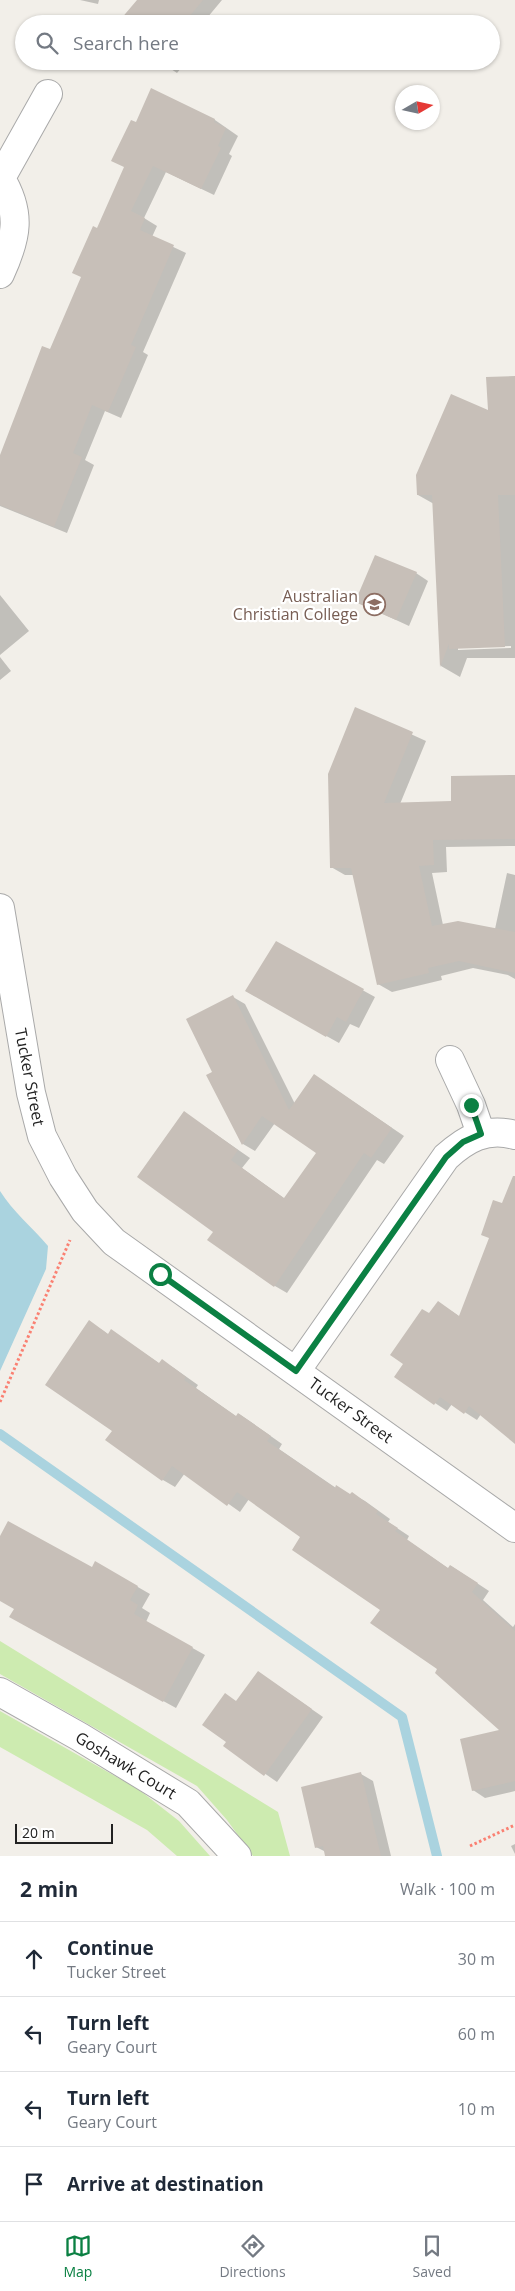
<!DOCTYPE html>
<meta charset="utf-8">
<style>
:root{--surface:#fff;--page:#f6f6f7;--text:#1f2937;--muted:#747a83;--line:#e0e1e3;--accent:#0b8043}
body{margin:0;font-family:"Open Sans",sans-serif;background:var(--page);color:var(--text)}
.compass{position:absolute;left:395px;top:85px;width:45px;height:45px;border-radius:50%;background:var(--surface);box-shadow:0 1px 4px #0004;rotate:81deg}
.scale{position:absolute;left:15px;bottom:12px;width:98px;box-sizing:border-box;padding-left:5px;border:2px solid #222;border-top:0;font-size:14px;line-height:18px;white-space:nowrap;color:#222;-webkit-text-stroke:4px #fff;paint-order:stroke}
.stop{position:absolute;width:15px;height:15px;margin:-11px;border:4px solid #0b8043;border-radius:50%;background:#fff}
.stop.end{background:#0b8043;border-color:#fff;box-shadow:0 1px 5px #0008}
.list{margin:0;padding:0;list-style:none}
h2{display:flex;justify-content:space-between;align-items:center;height:65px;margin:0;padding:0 20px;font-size:21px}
h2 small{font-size:16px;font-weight:400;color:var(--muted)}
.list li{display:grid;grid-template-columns:32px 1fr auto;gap:15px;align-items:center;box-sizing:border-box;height:75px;padding:0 20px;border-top:1px solid var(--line)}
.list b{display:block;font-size:19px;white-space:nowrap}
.list p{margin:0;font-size:16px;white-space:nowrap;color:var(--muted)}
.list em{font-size:16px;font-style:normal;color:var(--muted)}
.icon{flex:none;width:28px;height:28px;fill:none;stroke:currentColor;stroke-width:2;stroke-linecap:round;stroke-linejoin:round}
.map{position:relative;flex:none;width:515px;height:1856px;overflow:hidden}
.search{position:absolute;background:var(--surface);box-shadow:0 1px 4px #0004;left:15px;right:15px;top:15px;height:55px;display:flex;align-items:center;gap:12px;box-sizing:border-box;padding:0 18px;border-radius:28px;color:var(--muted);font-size:19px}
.sheet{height:365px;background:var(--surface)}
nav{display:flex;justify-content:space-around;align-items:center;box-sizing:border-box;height:70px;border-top:1px solid var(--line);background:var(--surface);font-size:14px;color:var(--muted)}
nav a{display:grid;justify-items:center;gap:2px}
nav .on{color:var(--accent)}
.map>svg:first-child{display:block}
</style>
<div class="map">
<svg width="515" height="1856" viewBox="0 0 515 1856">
<rect width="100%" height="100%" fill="#f2efe9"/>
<path fill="#cdebb0" d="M0,1641L278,1812L290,1856H253L227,1820L197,1786L0,1674Z
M0,1711L138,1789L179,1821L210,1856H177L147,1830L0,1747Z"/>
<path fill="#aad3df" d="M0,1191C13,1212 32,1227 48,1246L46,1269L0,1371Z"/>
<path fill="#0003" fill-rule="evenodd" d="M80,0H99L98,4Z
M139,0H222L202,24H119Z
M159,61H187L177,73Z
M152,90L215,120L238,136L229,154L232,156L214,195L166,172L144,218L157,226L152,237L186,253L143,352L148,355L121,418L105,411L85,460L94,465L67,533L0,506V459L51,351L82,277L98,230L126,168L136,124Z
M515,377V658H467L460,677L441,666L434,504L418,495L489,412ZM511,646V648L458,650V648Z
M416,573L428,581L409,626L357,602Z
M0,595L29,631L0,655Z
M0,657L11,671L0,680Z
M356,709L426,741L400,804L453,803L515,776V846L446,847L447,872L432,873L443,925L495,929L507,873L515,875V979L508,975L473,968L441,976L442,980L392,992L378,984L354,875H345L331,867Z
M277,943L375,997L359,1028L350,1024L339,1043L246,991Z
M233,997L245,1004L295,1104L314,1075L404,1136L384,1164L377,1160L287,1293L275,1286L215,1232L185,1113L250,1158L242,1168L285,1199L318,1152L275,1123L255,1151L243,1144L214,1073Z
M450,1310L460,1317L515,1323V1442L481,1414L477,1420L452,1404L447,1411L396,1377L405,1364L430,1315Z
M101,1329L109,1335L112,1331L160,1364L162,1361L174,1368L198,1385L196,1388L237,1417L239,1414L251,1422L282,1444L279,1449L336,1488L351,1495L352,1494L365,1501L390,1519L388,1522L409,1536L407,1540L449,1569L451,1566L489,1591L483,1600L513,1627L515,1624V1791L485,1798L473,1790L501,1731L381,1610L302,1537L249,1499L240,1512L185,1473L175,1487L163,1480Z
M0,1538L93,1569L96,1563L150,1594L142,1608L150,1613L146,1622L205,1655L176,1708L23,1624L15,1609L0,1600Z
M258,1672L323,1717L277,1782L225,1746L228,1742L225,1695L237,1702Z
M361,1774L373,1781L391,1856H327L326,1852L316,1847Z
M515,1844V1854L511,1846Z"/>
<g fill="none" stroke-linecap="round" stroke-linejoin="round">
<path stroke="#aad3df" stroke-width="10" d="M0,1434L402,1717L437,1856"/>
</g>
<path fill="#c7bfb8" d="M137,0H203L183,24H124L120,20Z
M151,88L215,119L214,122L226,128L218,146L221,148L201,189L153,166L131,211L145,218L140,230L174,245L131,345L136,347L108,412L92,405L73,453L82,457L54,527L0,505V455L42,346L50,349L81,277L72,273L93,226L97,228L124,167L111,161L131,120L136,122Z
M515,376V495H498L505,647L449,649V644L440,667L432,495H417L416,475L451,394L488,410L486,377Z
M375,555L417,572L396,620L355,602Z
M355,707L413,732L384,803L451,801V776L515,775V839L433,840L434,865L419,866L432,926L458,921L515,932V973L459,961L428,968L429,973L377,985L351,868H330L328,774Z
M276,941L364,989L346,1022L337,1017L326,1037L245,991Z
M233,995L289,1110L314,1074L392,1128L371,1158L364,1153L274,1287L207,1240L213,1232L137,1177L184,1111L238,1150L231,1160L284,1198L316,1153L262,1116L242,1145L206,1075L212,1072L186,1019Z
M513,1176H515V1444L469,1406L464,1414L440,1397L434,1405L394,1377L403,1364L390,1355L422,1309L429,1313L438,1301L459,1316L489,1238L481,1235L493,1200L502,1203Z
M89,1320L108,1334L111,1329L159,1363L162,1359L186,1377L184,1380L236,1416L238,1413L271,1436L267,1441L335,1488L336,1485L350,1494L352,1492L378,1511L376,1514L398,1528L395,1531L448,1568L450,1565L478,1583L472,1592L515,1631V1781L472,1791L460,1739L499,1730L435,1673L437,1669L370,1623L380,1610L292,1550L300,1537L237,1492L227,1506L172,1466L162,1481L105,1440L112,1431L45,1385Z
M8,1521L92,1567L95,1561L138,1586L130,1600L138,1605L134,1614L193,1647L163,1702L9,1617L14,1609L0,1601V1536Z
M258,1671L312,1709L264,1776L223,1746L226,1742L202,1725L225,1693L236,1701Z
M361,1772L381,1856H325L323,1846L315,1848L301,1787Z"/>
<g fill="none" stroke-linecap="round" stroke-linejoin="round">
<defs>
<path id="street" d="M0,177C22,213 17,237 0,274
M1,178L48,94
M0,908L31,1093L42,1136L63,1177L85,1211L114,1242L515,1528
M450,1060L471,1105L481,1134
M296,1371L446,1157C466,1139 486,1127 515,1135
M0,1692L80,1737L188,1803L237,1856"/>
</defs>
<use href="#street" stroke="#a9a9a9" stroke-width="30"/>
<path stroke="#fa8072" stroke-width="3" stroke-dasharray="2.5 2.5" stroke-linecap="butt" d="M0,1402L70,1240
M470,1846L515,1825"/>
<use href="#street" stroke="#fff" stroke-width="28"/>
</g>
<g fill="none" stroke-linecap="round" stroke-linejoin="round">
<path stroke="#0b8043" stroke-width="6" d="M160,1274L296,1371L446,1157L463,1142L481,1134L471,1105"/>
</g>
<defs>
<symbol id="school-ring" viewBox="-11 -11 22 22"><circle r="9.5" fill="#fff" stroke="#8d6e63" stroke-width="1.5"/><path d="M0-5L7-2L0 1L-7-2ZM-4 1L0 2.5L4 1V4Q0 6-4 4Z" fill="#8d6e63"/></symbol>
</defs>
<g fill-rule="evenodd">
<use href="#school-ring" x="362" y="592" width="25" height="25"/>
</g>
<g text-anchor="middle" stroke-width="4.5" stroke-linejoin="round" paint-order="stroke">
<g font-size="16" fill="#785e54" stroke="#fff" text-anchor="end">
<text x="358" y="602">Australian<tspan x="358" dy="18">Christian College</tspan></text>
</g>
<g font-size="16" fill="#222" stroke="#fff">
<text transform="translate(30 1077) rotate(79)" y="6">Tucker Street</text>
<text transform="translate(351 1410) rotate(36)" y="6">Tucker Street</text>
<text transform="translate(126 1765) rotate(31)" y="6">Goshawk Court</text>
</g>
</g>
</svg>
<svg class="compass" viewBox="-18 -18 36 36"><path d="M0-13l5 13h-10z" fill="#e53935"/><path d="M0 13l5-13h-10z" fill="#747a83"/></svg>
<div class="scale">20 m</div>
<div class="stop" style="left:160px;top:1274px"></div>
<div class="stop end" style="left:471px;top:1105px"></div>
<div class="search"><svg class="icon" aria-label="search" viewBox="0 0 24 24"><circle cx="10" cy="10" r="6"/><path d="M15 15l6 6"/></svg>Search here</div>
</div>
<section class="sheet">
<h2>2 min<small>Walk · 100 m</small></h2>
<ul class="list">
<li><svg class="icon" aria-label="ahead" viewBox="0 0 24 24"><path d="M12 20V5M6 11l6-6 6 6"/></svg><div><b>Continue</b><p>Tucker Street</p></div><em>30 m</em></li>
<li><svg class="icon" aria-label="left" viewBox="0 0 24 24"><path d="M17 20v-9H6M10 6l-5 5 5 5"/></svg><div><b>Turn left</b><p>Geary Court</p></div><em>60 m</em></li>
<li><svg class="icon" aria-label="left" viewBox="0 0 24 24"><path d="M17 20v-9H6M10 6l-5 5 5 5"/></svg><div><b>Turn left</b><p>Geary Court</p></div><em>10 m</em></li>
<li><svg class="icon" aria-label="arrive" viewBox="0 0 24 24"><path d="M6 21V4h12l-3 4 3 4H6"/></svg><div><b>Arrive at destination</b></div></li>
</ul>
</section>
<nav>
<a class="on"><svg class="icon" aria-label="map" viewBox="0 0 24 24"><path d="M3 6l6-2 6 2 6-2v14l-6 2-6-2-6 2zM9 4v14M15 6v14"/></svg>Map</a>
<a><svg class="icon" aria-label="directions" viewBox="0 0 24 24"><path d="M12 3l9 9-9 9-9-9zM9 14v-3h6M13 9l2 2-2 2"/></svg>Directions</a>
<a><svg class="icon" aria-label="saved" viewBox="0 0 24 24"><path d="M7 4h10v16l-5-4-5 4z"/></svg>Saved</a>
</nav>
